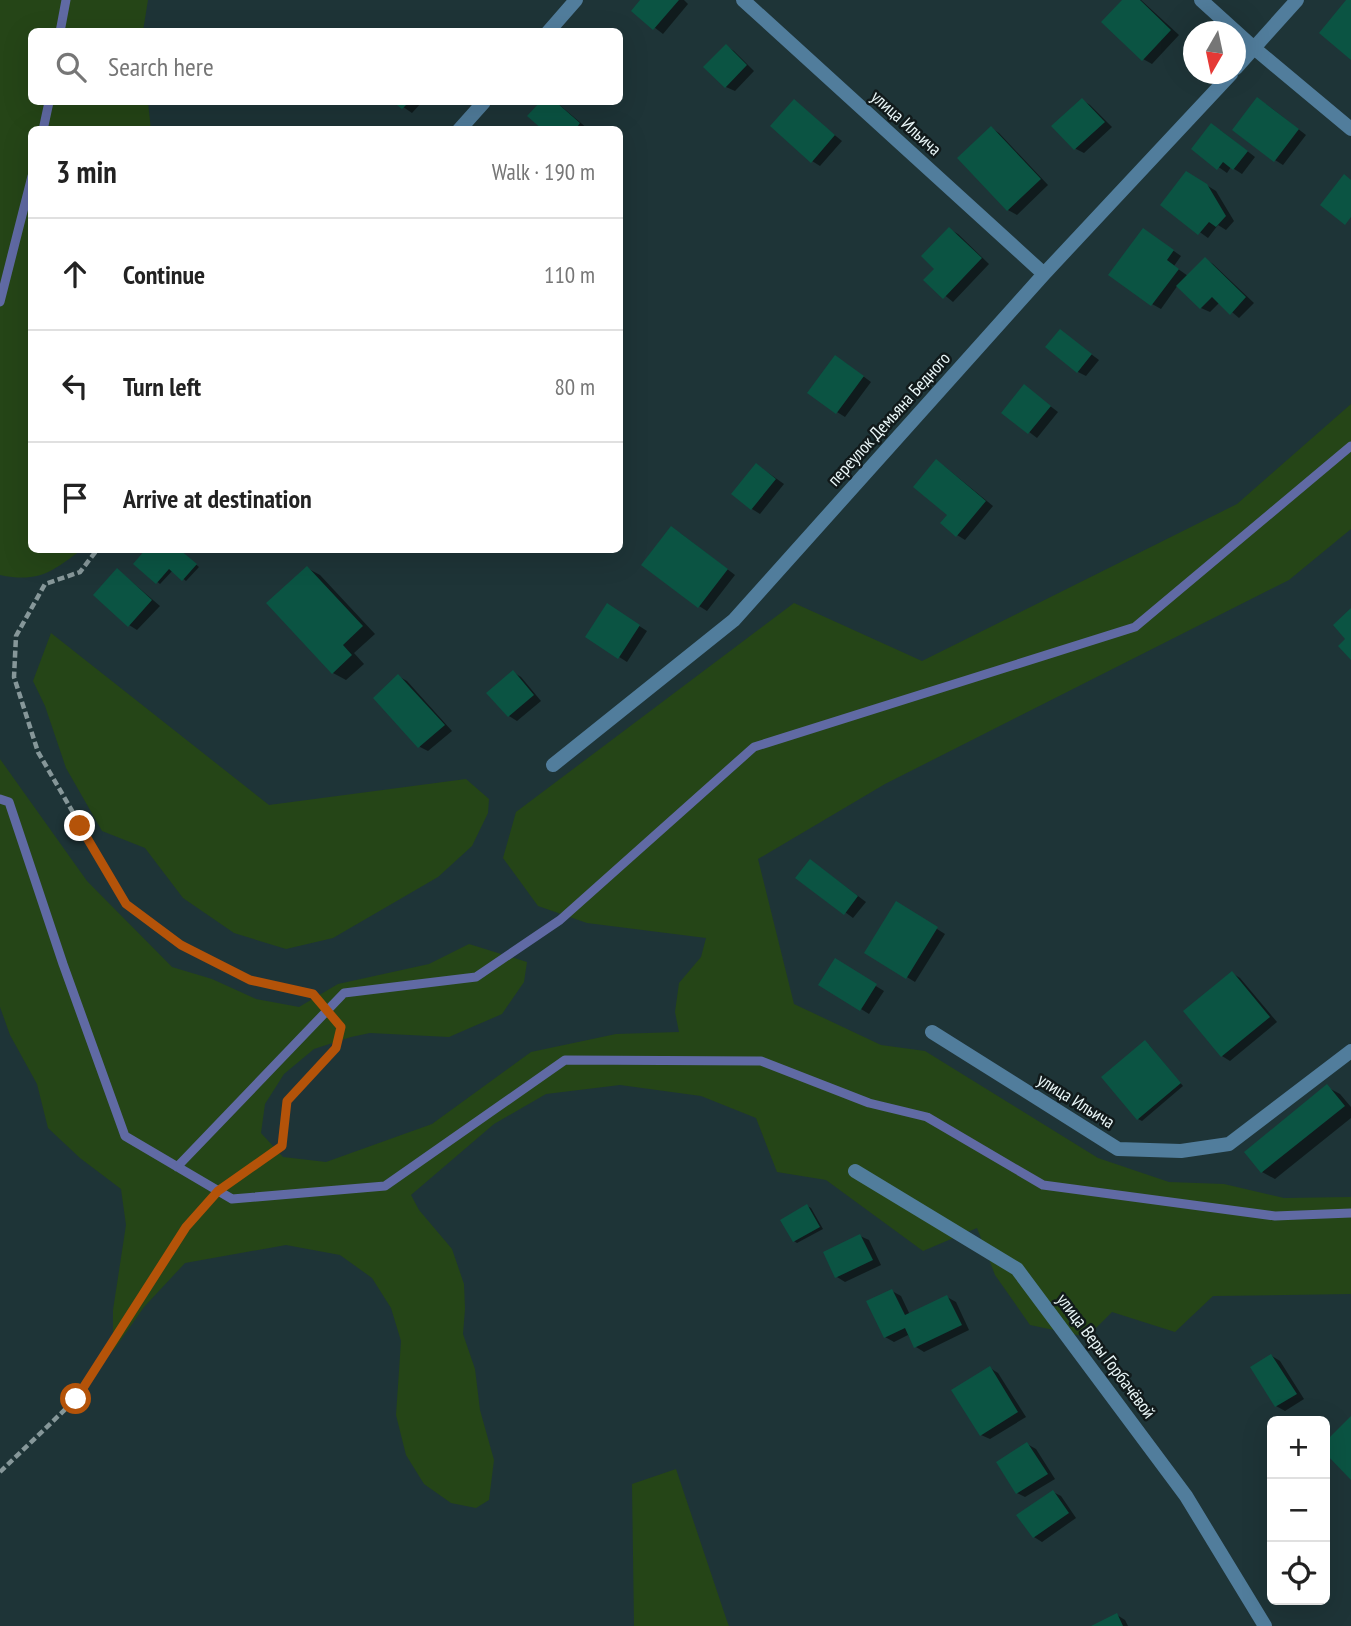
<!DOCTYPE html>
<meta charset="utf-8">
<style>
:root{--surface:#fff;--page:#f6f6f6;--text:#222;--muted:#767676;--line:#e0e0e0}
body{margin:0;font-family:"PT Sans Narrow",sans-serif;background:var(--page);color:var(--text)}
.controls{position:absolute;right:21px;bottom:21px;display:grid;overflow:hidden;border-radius:10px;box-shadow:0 7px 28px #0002}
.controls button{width:63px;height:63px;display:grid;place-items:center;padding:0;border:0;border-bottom:2px solid var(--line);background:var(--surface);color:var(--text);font:35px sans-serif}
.compass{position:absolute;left:1183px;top:21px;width:63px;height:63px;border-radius:50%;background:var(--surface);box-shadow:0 7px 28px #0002;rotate:189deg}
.stop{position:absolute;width:21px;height:21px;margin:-16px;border:5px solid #b45309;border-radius:50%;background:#fff}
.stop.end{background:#b45309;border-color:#fff;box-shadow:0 2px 7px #0008}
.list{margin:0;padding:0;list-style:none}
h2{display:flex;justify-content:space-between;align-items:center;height:91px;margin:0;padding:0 28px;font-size:30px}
h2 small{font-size:23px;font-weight:400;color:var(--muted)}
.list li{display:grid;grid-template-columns:46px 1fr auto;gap:21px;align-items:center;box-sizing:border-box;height:112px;padding:0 28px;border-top:2px solid var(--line)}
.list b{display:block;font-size:26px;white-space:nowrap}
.list em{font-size:23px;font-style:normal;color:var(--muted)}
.icon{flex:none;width:38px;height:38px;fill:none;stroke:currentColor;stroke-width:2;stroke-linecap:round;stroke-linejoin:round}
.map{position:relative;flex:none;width:1351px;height:1626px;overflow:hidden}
.search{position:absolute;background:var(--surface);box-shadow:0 7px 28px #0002;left:28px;top:28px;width:595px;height:77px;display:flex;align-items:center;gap:18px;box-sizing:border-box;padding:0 24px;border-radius:10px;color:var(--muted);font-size:26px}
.panel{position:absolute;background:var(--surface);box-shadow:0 7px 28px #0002;left:28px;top:126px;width:595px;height:427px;border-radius:10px}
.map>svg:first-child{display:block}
</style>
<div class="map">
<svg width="1351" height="1626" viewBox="0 0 1351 1626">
<rect width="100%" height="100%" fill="#1e3437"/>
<path fill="#254517" d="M0,0H148L143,31L32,32V102H148L151,130H32V550H81C52,572 38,583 0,575Z
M1351,404V529L1289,580L885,784L758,859L794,1004L881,1045L925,1051L1098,1158L1169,1182L1224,1184L1284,1198L1351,1197V1294L1213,1296L1175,1332L1112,1312L1087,1337L1030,1325L995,1275L977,1228L923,1251L826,1180L777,1172L756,1118L701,1096L620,1085L546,1094L494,1124L411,1195L419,1210L452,1249L464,1284L465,1309L463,1334L475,1369L480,1410L494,1460L489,1500L476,1508L451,1503L424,1484L406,1455L396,1415L401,1341L391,1308L372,1278L340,1255L286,1245L185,1263L144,1307L113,1351V1310L126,1225L121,1189L80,1158L48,1128L37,1084L10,1035L0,1007V759L87,881L172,967L212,979L256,999L299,1007L338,984L429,964L469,944L527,962L524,982L502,1014L449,1037L370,1033L351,1037L314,1049L284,1074L265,1104L261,1133L283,1157L326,1162L432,1124L531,1052L616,1034L679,1032L675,1012L679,983L701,957L706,938L587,923L538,906L503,858L516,812L794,603L922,661L1237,504Z
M51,633L269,805L466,779L489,799L488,813L472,846L438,877L333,938L286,949L234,933L183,898L145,848L102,831L66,768L45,706L33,681Z
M676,1469L727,1621L729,1626H634L632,1484Z"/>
<path fill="#0007" d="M642,0H684L688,4L663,34L633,11Z
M1124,0H1141L1179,35L1152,64L1143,59Z
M726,46L734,51L754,71L735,91L726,87Z
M1082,100L1090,105L1112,127L1084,153L1076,149L1054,126Z
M396,102H422L412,113Z
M543,102H556L588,129L546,130L530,116Z
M794,102L842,141L820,166L812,161Z
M1266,104L1306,135L1283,165L1275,160Z
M991,128L999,133L1048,185L1017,215L1008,210L959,158Z
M1220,130L1255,157L1242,174L1231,167L1227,173L1193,149Z
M1187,173L1216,191L1234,221L1226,230L1218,225L1208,238L1162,205Z
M949,229L958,234L989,264L953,302L926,280L936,269Z
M1151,235L1181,256L1174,266L1188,276L1205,259L1213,264L1254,303L1239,318L1220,302L1210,312L1201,308L1178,285L1161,309L1152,304L1111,274Z
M1060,331L1099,360L1086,376L1078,372Z
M844,362L871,382L845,417L837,412Z
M1024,386L1058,412L1037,438L1003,412Z
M757,465L784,484L760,514L752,509Z
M944,466L993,506L965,540L957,535L949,514Z
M680,533L735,575L707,611L699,606Z
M148,550H179L199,567L186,581L173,570L160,584L135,564Z
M307,568L320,575L375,634L354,653L364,664L346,680L333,673L269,603Z
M118,570L160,606L137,630L129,625Z
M616,611L647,631L627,662L588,637Z
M513,672L521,677L541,701L517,721L509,716Z
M398,676L407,681L452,731L428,751L420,747Z
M818,866L866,902L853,918L798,877Z
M897,904L945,934L915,982L866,952Z
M835,961L884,991L869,1014L821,984Z
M1232,973L1240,978L1277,1022L1230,1061L1222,1056Z
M1149,1045L1183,1086L1142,1121L1138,1119Z
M1327,1087L1340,1094L1351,1107V1118L1275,1179L1262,1172Z
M807,1206L811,1208L823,1229L797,1243L794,1241Z
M860,1236L869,1240L881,1265L845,1282L837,1277Z
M892,1291L901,1296L910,1315L947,1297L956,1302L969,1330L924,1352L916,1347L908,1335L894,1342L885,1337Z
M1272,1356L1280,1361L1304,1399L1285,1411L1276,1406Z
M990,1368L998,1373L1026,1417L990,1439L981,1435Z
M1027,1444L1036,1449L1055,1479L1025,1497L1017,1493Z
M1053,1492L1061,1496L1076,1518L1042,1542L1034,1537Z
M1117,1615L1125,1620L1128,1626H1094Z"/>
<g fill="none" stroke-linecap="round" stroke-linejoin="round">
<path stroke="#606aa4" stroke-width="9" d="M60,32L66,0
M43,130L49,102
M0,302L32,176
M0,799L9,802L63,964L125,1136L232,1199L385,1186L565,1060L761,1061L869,1103L927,1117L1043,1185L1275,1216L1351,1213
M177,1167L344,993L476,977L560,920L754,747L1135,627L1351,446"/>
</g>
<path fill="#0b5443" d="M640,0H679L653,30L631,11Z
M1122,0H1140L1171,30L1142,61L1101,22Z
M1346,0H1351V60L1319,33Z
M726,44L747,65L725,88L703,67Z
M1257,97L1299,129L1274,162L1232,130Z
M1082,98L1105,122L1074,150L1051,126Z
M794,99L835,135L811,163L770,126Z
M393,102H409L402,109Z
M540,102H556L580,123L575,130H543L527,116Z
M1211,123L1248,151L1233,170L1223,162L1217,170L1191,149Z
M991,126L1041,179L1007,211L957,158Z
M1186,171L1207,184L1226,216L1216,227L1209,222L1198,235L1160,205Z
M1344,174L1351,180V217L1345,225L1320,205Z
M949,227L982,258L943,299L923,280L934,269L921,256Z
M1143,228L1174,250L1167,260L1179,269L1151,306L1108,275Z
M1205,257L1246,297L1230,315L1212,297L1200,309L1176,286Z
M1060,329L1092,354L1077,373L1045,347Z
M835,355L864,376L836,414L807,393Z
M1024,384L1051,406L1028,434L1001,413Z
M936,459L986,501L956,537L940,523L947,515L913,487Z
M756,463L776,479L751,510L731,494Z
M671,526L728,569L698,608L641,565Z
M145,550H180L197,564L182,581L169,569L156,584L133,564Z
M307,566L363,626L343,645L352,655L332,674L266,603Z
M117,568L152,600L128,627L93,595Z
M607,603L640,625L618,659L585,637Z
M1351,608V660L1338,646L1345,639L1333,625Z
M513,670L534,695L508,717L486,693Z
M398,674L445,725L418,748L373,698Z
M810,859L858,896L844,915L795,878Z
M896,901L938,927L906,979L864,953Z
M835,958L877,984L860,1011L818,985Z
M1232,971L1270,1017L1221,1057L1183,1011Z
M1145,1040L1181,1083L1137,1120L1101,1077Z
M1327,1084L1345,1106L1261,1173L1244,1152Z
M807,1204L820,1227L793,1242L780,1220Z
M860,1234L873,1260L835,1278L823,1252Z
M892,1289L905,1315L947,1295L962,1325L914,1348L905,1328L884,1338L866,1301Z
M1271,1354L1297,1394L1275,1407L1250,1367Z
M990,1366L1018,1412L980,1436L951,1390Z
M1351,1416V1480L1325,1453V1442Z
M1027,1442L1048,1474L1016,1494L996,1462Z
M1053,1490L1069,1513L1033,1538L1016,1515Z
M1117,1613L1123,1626H1091Z"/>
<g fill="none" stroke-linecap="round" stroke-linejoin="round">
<path stroke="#869799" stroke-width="4.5" stroke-dasharray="7 3.5" stroke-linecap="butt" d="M0,1472L76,1399L185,1227L218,1191L282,1146L287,1101L336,1047L341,1027L313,994L250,980L181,945L126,904L38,752L14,677L16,636L45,584L80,572L97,550"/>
<path stroke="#517d9c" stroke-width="14" d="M743,0L1044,274
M1201,0L1254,48L1351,129
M548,32L576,0
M1236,68L1297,0
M459,130L484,102
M553,765L734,620L1044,274L1231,74
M932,1032L1118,1149L1181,1151L1229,1144L1351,1051
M855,1171L1017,1269L1186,1496L1265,1626"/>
</g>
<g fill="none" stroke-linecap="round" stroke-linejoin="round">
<path stroke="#b45309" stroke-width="9" d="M76,1399L186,1227L218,1191L282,1146L287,1101L336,1048L341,1027L313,994L250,980L181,945L126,904L80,826"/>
</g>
<g text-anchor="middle" stroke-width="5" stroke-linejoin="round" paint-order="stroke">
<g font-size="18" fill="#e9f6f7" stroke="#111a1b">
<text transform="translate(906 123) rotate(42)" y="6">улица Ильича</text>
<text transform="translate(889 419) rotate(-48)" y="6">переулок Демьяна Бедного</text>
<text transform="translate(1076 1101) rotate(32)" y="6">улица Ильича</text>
<text transform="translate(1106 1356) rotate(53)" y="6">улица Веры Горбачёвой</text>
</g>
</g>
</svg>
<div class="controls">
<button>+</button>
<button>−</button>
<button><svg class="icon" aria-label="locate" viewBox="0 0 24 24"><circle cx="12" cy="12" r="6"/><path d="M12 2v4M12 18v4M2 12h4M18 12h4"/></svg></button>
</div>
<svg class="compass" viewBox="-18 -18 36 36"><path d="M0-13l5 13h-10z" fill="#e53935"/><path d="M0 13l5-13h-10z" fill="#767676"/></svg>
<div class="stop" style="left:76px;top:1399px"></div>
<div class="stop end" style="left:80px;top:826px"></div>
<div class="search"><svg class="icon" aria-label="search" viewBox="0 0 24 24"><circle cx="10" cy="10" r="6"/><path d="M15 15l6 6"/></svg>Search here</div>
<section class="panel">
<h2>3 min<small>Walk · 190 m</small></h2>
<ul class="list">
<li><svg class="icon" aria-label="ahead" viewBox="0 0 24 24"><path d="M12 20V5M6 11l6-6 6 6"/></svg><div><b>Continue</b></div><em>110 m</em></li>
<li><svg class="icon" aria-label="left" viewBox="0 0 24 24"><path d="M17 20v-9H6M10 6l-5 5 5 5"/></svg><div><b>Turn left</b></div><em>80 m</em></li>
<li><svg class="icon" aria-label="arrive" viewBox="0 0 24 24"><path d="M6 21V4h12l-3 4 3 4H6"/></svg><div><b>Arrive at destination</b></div></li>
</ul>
</section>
</div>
